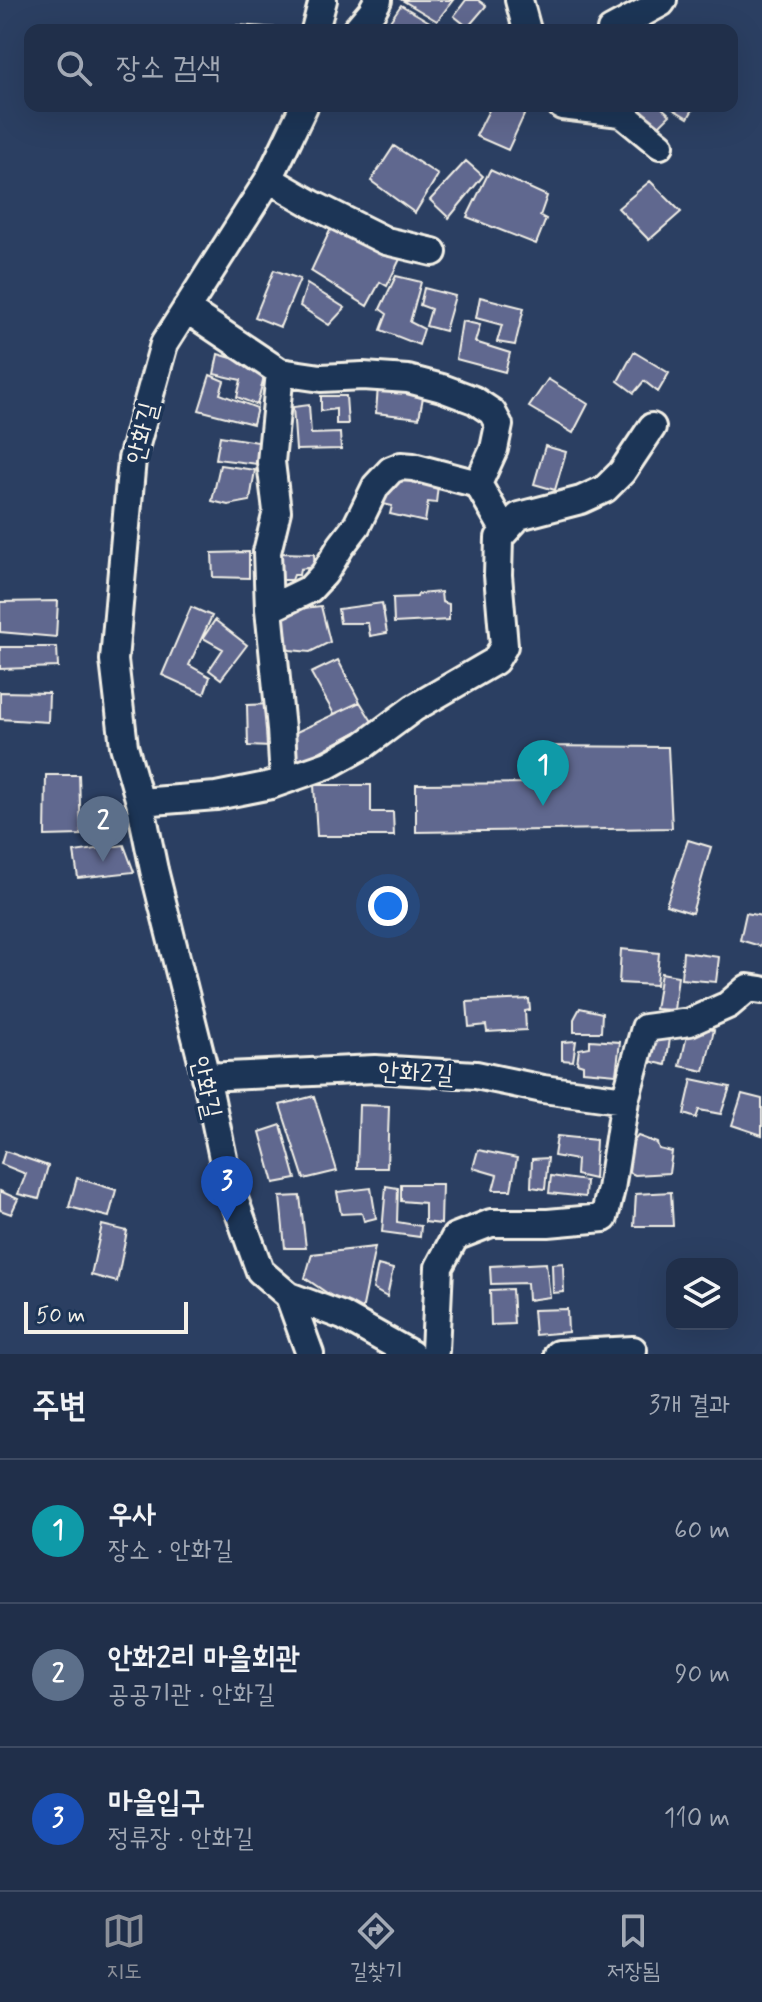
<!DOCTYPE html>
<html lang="ko">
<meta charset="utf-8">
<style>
:root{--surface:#202f4a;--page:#2d3b54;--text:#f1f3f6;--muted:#a2a9b5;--line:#3d4a62;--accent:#8c9099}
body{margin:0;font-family:Mynerve,"Poor Story",sans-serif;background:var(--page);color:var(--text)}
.controls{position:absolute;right:24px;bottom:24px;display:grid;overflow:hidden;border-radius:16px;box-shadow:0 8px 32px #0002}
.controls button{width:72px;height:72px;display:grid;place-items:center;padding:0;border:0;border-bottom:2px solid var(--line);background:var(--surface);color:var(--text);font:40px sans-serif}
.scale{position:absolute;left:24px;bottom:20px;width:164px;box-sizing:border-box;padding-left:8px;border:4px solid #f4f1e8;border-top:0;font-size:22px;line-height:28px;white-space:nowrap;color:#f4f1e8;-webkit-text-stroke:6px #1d3557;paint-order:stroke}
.you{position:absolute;left:388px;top:906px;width:28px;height:28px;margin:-20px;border:6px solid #fff;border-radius:50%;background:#1a73e8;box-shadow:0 0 0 12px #1a73e833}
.badge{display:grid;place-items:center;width:52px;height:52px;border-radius:50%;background:var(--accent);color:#fff;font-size:26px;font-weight:700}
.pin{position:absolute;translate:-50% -66px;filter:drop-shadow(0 2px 4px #0008)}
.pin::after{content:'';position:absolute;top:42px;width:28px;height:24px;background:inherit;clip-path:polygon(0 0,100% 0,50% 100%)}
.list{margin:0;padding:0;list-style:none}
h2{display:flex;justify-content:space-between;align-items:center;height:104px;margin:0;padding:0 32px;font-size:34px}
h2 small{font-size:26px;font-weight:400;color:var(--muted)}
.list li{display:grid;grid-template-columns:52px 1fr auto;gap:24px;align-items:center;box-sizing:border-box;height:144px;padding:0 32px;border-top:2px solid var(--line)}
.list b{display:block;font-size:30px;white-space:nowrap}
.list p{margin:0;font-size:26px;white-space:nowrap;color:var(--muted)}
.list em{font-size:26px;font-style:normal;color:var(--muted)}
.icon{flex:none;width:44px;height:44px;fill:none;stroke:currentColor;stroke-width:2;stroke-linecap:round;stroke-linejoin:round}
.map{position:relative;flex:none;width:762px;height:1354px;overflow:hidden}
.search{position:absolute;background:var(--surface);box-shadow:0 8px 32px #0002;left:24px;right:24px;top:24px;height:88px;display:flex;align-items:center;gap:20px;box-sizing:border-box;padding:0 28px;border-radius:16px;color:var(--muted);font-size:30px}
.sheet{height:536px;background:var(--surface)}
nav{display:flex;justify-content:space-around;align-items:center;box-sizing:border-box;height:112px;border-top:2px solid var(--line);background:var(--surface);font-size:22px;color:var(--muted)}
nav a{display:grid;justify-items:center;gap:4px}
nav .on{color:var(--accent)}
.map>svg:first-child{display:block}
</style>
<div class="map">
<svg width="762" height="1354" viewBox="0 0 762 1354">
<rect width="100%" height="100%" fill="#2b3f62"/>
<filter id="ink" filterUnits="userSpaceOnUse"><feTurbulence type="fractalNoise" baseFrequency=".0125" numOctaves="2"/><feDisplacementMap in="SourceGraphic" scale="16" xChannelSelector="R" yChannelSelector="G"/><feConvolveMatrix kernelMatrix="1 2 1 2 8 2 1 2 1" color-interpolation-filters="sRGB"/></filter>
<g filter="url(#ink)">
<path fill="#61688f" stroke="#f4f1e8" stroke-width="2" d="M402,0H453L437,21Z
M466,0H478L486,6L468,27L454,16Z
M401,5L438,27L436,30H384Z
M237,25L292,29V30H237Z
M491,106H512L525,113L508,150L476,136Z
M635,106H660L670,115L659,126Z
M668,106H695L688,118Z
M394,146L438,175L415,213L371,181Z
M466,161L483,176L449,218L430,200Z
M490,170L547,196L540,216L546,219L536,244L467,217Z
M650,181L681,212L649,240L618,208Z
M333,224L400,259L387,286L380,282L367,306L311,271Z
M274,270L300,279L280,327L255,317Z
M396,276L421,282L410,322L424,329L419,345L381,330L387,314L380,309Z
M307,284L345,308L329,325L300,306Z
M424,288L455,296L445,331L426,326L431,309L420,305Z
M480,297L524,308L515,345L497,342L502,325L476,318Z
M462,321L480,325L475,342L510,353L505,372L456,359Z
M634,352L669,373L658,392L644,381L634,393L618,381Z
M218,354L266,368L257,405L237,397L241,380L214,374Z
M210,375L224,381L220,394L257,408L253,424L199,410Z
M548,379L588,404L573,433L529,407Z
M378,386L424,392L419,418L376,413Z
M321,396H346L348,424H336V409L321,411Z
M309,405L311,434L340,433L341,449L296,450L293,407Z
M220,436L258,442L257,464L216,459Z
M545,446L566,452L555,490L534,484Z
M220,465L255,470L250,501L228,505L212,501Z
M398,474L438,485L436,503L428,502L425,522L390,514L392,506L379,503L386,481L396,483Z
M249,552V578L213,577L212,553Z
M280,553L314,554L315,567L300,569L299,575H294L292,580H278Z
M441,592L442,602L449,604V620L394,623L393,598L417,597L418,594Z
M58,601L56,637L0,632V602Z
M382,603L387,633L370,636L368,623H340L338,609Z
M321,606L330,642L310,652L290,650L279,645L278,611Z
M191,607L212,616L189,665L210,677L204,694L162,675Z
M215,620L247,645L221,679L209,670L223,649L203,638Z
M0,647H57L58,667L0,669Z
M338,660L360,702L334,714L311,673Z
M0,692L49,693L48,722L0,719Z
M360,702L373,723L299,763L288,736Z
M270,704L271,747L248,746L247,705Z
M536,746L668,747L672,828L416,832V784L538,783Z
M46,775H79L81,835L45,836Z
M314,785H371V812H393L394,836H317Z
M688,840L711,847L692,913L666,905Z
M124,845L134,872L78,878L74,852Z
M746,913L762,916V941L760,946L740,940Z
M621,949L659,953L656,985L619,983Z
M683,952L719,957L716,982L681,979Z
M661,973L678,976L674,1010L655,1009Z
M529,999L530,1010L525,1011L526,1030L487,1032L486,1025L469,1027L467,1002Z
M580,1008L602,1013L601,1032H574V1019Z
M689,1027L714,1030L704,1071L680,1066Z
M651,1031L671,1032L666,1065L645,1060Z
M590,1040L620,1042L616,1074L583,1071V1065L577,1063L579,1049L590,1047Z
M576,1041L573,1061L562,1060V1042Z
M692,1079L730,1087L721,1114L699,1110L696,1118L684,1114Z
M742,1094L762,1099V1135L732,1125Z
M314,1096L337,1171L304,1179L280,1105Z
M359,1105L389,1106L387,1168H357Z
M281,1125L296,1179L274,1183L260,1132Z
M557,1136L596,1140L594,1179L576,1175L577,1160L554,1156Z
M638,1136L657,1143L659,1149L672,1152L669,1173L635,1175L620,1168L626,1140L634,1141Z
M478,1150L517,1158L511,1190H493L497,1175L473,1168Z
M5,1151L48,1166L39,1199L18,1194L26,1174L1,1164Z
M548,1158L545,1189L531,1187L532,1159Z
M551,1176L586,1181L585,1197L549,1193Z
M77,1178L116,1190L109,1217L69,1207Z
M401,1184H442L441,1224L425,1222V1203L401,1201Z
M386,1186L398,1188L397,1222L421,1226L420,1237L382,1232Z
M371,1188L376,1218L364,1221L362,1213L341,1214L337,1192Z
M0,1191L18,1199L11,1214L0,1210Z
M671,1192L673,1226H634L636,1194Z
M300,1196L306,1248H285L280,1197Z
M102,1225L127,1231L117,1282L91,1275Z
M375,1247L361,1316L305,1278L312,1254Z
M546,1263L550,1297L528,1300L527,1283L491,1284L490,1266Z
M563,1263L564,1292L553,1293L552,1264Z
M378,1265L393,1269L387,1297L373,1289Z
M512,1289L514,1324L491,1325L490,1290Z
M567,1309L568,1332L535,1335L533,1310Z"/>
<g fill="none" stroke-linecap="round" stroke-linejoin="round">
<defs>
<path id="minor" d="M519,0L527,30
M315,30L323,0
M356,30L372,11L378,0
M611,30L661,3L663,0
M304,106L269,179L164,344L132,459L114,660L124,746L140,802L154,870L207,1081L228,1182L260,1271L289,1296L310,1354
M562,106L621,113L660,145
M269,179L314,205L386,241L433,252
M186,309L280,372L271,462L277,511L267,552L269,609L281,729L284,780
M280,372L321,378L363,376L408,379L442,388L474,400L492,412L499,425L494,449L478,484L505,531
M269,609L310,589L324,574L341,546L357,525L376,486L391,470L401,466L413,467L478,484
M140,802L216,796L271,785L328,765L364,745L414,708L495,661L504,646L498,575L499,538L519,516L581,500L605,489L622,472L652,427
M205,1077L375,1069L476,1075L543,1089L625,1100L645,1028L690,1022L728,1005L748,988L762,990
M289,1296L343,1316L411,1354
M433,1354L435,1351L439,1267L455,1237L491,1223H548L604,1218L611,1189L625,1100
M558,1354L633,1350"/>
</defs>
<use href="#minor" stroke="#f4f1e8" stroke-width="32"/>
<use href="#minor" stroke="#1d3557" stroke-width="26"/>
</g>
</g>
<g text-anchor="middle" stroke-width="7" stroke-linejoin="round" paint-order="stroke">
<g font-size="26" fill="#f4f1e8" stroke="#1d3557">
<text transform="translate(141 433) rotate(-76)" y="9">안화길</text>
<text transform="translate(416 1072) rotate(3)" y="9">안화2길</text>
<text transform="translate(207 1087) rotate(77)" y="9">안화길</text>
</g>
</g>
</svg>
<div class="controls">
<button><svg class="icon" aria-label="layers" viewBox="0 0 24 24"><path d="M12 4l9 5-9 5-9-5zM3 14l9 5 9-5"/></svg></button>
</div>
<div class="scale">50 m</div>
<div class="you"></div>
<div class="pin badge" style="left:543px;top:806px;background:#0f9aa8">1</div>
<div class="pin badge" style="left:103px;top:862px;background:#5c6f8a">2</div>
<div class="pin badge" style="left:227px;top:1222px;background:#1a4fb4">3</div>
<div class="search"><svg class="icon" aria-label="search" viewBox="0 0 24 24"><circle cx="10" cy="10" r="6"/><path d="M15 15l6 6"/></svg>장소 검색</div>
</div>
<section class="sheet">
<h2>주변<small>3개 결과</small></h2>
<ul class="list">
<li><span class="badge" style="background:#0f9aa8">1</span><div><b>우사</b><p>장소 · 안화길</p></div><em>60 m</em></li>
<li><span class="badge" style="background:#5c6f8a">2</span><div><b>안화2리 마을회관</b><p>공공기관 · 안화길</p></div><em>90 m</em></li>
<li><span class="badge" style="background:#1a4fb4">3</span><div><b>마을입구</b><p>정류장 · 안화길</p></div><em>110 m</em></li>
</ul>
</section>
<nav>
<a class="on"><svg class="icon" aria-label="map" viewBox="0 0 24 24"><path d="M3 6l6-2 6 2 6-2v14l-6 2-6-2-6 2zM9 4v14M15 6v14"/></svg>지도</a>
<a><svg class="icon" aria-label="directions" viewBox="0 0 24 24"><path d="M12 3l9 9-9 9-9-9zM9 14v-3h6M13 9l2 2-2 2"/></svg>길찾기</a>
<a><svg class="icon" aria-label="saved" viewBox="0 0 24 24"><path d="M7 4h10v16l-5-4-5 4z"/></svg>저장됨</a>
</nav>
